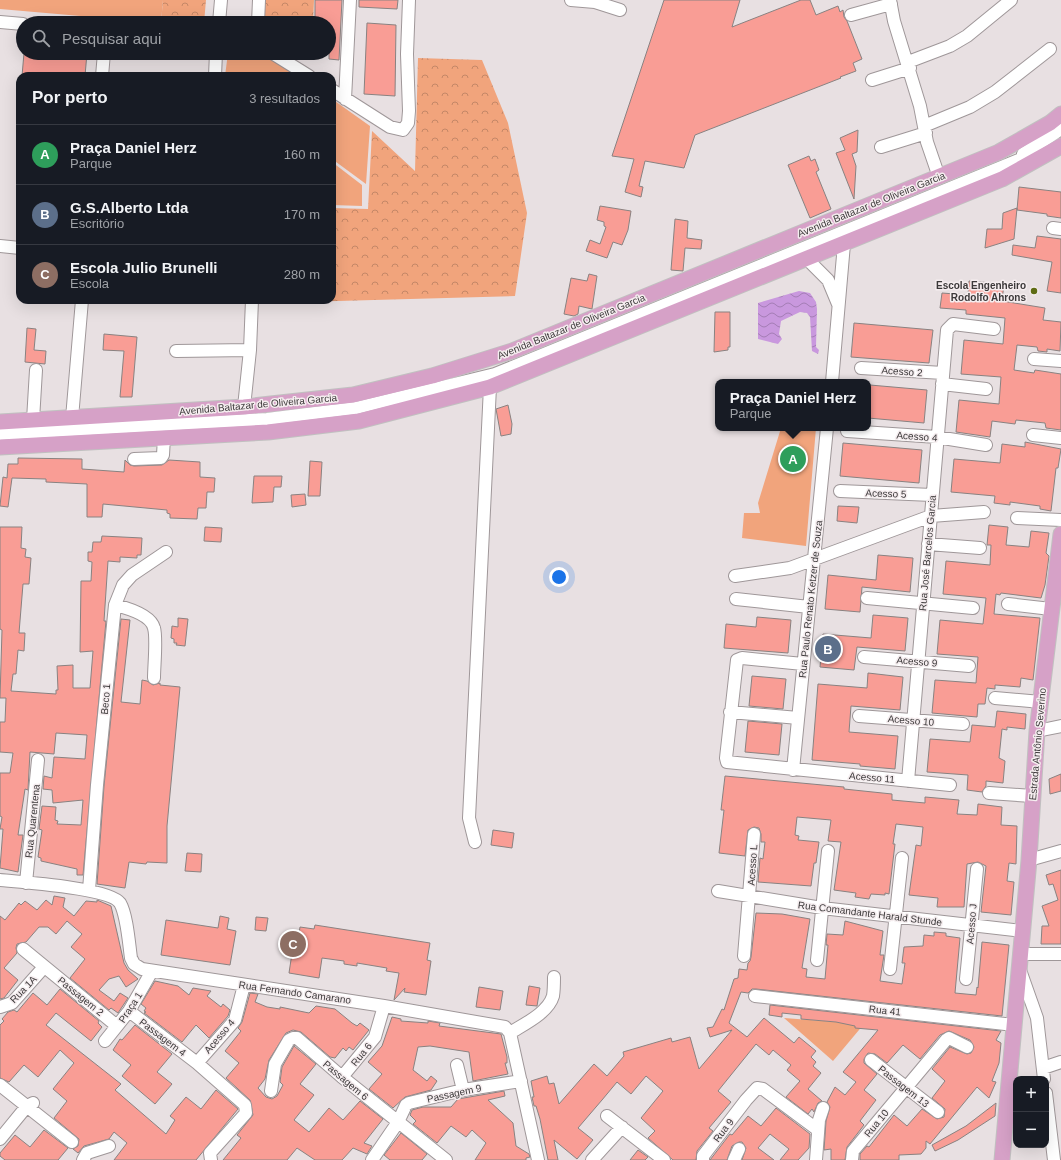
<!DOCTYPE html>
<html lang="pt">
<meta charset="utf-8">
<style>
:root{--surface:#171b24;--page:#242831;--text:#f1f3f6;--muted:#9ea1a6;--line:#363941;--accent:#afb690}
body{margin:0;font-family:Helvetica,sans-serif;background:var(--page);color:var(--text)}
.controls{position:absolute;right:12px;bottom:12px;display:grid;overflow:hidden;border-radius:8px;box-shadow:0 4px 16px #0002}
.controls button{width:36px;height:36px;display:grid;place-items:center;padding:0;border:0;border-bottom:1px solid var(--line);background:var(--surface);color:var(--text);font:20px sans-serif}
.you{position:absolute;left:559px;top:577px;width:14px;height:14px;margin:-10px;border:3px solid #fff;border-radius:50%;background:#1a73e8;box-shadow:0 0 0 6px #1a73e833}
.badge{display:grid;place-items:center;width:26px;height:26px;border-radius:50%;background:var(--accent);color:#fff;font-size:13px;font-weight:700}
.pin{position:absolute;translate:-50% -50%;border:2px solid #fff;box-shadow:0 1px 4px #0006}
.popup{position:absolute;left:715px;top:379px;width:156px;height:52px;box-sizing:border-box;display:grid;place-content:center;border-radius:8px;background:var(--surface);filter:drop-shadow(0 1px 3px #0005);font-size:13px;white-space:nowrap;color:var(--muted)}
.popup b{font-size:15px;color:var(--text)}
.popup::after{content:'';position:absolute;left:50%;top:100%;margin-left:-8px;border:8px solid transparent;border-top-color:var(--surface)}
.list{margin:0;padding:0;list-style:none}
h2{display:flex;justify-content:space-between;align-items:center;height:52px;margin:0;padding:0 16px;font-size:17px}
h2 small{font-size:13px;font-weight:400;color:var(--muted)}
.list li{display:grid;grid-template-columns:26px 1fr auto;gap:12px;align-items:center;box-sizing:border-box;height:60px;padding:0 16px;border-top:1px solid var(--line)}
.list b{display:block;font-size:15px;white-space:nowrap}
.list p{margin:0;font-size:13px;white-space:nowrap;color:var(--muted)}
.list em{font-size:13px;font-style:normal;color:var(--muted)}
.icon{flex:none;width:22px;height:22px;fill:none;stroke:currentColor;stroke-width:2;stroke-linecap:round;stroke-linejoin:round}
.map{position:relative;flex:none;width:1061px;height:1160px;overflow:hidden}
.search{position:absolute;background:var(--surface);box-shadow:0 4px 16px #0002;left:16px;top:16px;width:320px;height:44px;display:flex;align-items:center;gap:10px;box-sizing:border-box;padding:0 14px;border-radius:22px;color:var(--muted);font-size:15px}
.panel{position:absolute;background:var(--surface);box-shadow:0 4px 16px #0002;left:16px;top:72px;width:320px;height:232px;border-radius:12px}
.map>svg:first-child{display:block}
</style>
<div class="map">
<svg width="1061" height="1160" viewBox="0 0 1061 1160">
<defs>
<pattern id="forest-crowns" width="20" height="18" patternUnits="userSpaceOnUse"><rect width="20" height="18" fill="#f1a47c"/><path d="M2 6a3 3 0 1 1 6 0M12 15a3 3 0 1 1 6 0" fill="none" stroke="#c48767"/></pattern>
<pattern id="water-waves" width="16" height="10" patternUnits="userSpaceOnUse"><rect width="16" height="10" fill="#c998de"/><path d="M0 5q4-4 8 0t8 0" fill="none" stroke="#a47db5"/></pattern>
</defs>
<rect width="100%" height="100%" fill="#e8e0e2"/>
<path fill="#f1a47c" d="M0,0H163L161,23L0,9Z
M228,53H264L298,76H225Z
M332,99L370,126L366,184L332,159Z
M332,162L362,185V206L332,205Z
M781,428H816L806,546L742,538L744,513H760L758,503Z
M784,1018L864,1024L833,1061Z"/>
<path fill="url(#forest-crowns)" d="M163,0H206L204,23H161Z
M265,0H314L313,23H276L263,21Z
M418,58L482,60L508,123L527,213L515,296L265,303L264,300H332V208L368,209L372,131L415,171Z"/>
<path fill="url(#water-waves)" d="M799,291L810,293L816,302L817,309L816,347L819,350L818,354L812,351L810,317L807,313L800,312L781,321L779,334L782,339L778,344L758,339V303Z"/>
<path fill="#f99d95" stroke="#898281" d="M315,0H342L339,60L329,59V23H315Z
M359,0H398L397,9L359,7Z
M664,0H740L732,27L801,0H810L816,15L838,6L840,12L843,10L844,17L847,21L862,59L853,63L856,71L840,77L841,78L695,135L684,168L645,161L639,186L643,187L641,197L625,192L634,159L612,156Z
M367,23L396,25L395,96L364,94Z
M24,53H87L85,76L31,74V76H22Z
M858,130L857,152L852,154L856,166L854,199L836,153L845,150L840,138Z
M809,156L811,161L815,159L819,170L816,172L831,209L810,218L788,165Z
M1019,187L1061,192V218L1047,216V214L1017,210Z
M600,206L631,211L628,230L622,245L613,242L607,258L586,251L590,240L600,244L606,227L604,226V222L597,220Z
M1017,208L1014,239L985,248L987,229H1002L1003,213Z
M675,219L688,221L687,238L702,240L701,249L685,248L683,271L671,270Z
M1037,236L1061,239V293L1047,291L1052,262L1012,255L1013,245L1035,248Z
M589,274L597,276L592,309L579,306L578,314L574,316L564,314L571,278L587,281Z
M969,281L1004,284L1002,301L1045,308L1043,320L1061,322L1060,351L1047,349V352L1038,351L1037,347L1017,345L1014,370L1034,373L1035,370L1061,374V430L1046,428L1045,423L1016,420L1015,424L992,421L990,437L956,432L959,400L999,404L1001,377L961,374L964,340L1003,344L1005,318L966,314V310L940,308L942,293L968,295Z
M715,312H730V347H728V350L714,352Z
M854,323L933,330L929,363L851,357Z
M27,328L36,329L34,350L46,351L45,364L25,362Z
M104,334L137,337L132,397H120L124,351L103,350Z
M870,385L927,390L924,423L868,418V391H870Z
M508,405L512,424L511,434L501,436L496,409Z
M1025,442L1061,449L1058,468H1056L1051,511L1040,509V506L1010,502V505L994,503L995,496L951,492L954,459L1000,463L1002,444L1025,447Z
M843,443L922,450L919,483L840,476Z
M18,458L82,459V469L124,472L125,460L130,465L134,466L162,465L169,460L200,462V477L215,478L214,492H207L206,508H198L197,519L170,518V514L167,513V510L103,504L102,517H87V484L46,482V479L12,478L8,507L0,506L3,477L7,478L8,464H18Z
M310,461L322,462L320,496H308Z
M254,476H282L281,487H274L273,502L252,503Z
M305,494L306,505L292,507L291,495Z
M838,506L859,507L857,523L837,521Z
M989,525L1008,527L1006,545L1029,547L1031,531L1049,533L1046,553L1049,556L1045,585L1041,598L1001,593L1000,595L996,594L994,614L1040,618L1033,680L1021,678L1020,687L995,685V689L987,688L985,704H978L977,717L932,713L935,680L976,683L978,657L937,654L940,620L983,624L986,598L943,594L946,561L990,565L991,545H987Z
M0,527H22L21,548L26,549L25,557L31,558L29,584H23L19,633H25L24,651L18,650L16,674H13L11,691L56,694V690H58L57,666L73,665V688H90L93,651L80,652L81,581H91L92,562L88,561V552H92L93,542H101L102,536L142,538L141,555H137V558L120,557V562L108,561L104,621H106L83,875H77V869L41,861V858L38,857L42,830L39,829L42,806L56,807L55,820L58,821L57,824L81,825L83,800L53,803L52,790L43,789L44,776L52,778L54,757L85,759L87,735L56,733L54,754L30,752L28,790L25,789L18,835H23L18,872L0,868L3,829H0L2,817L0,816V773H10L13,753L0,752V722H5L6,698H0L2,630L0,629Z
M205,527L222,528L221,542L204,541Z
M878,555L913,558L910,592L862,587L860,612L825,609L828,575L876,580Z
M873,615L908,618L905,651L857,647L854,670L820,667L823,634L871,638Z
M757,617L791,620L788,653L724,648L726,624L756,627Z
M178,618L188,619L185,646L176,645L177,643H174V639L171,638L172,626L178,627Z
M121,619L130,620L121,702L140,704L142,680L147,681L153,685L160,683V685L180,687L167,826V863L147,862L146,864L129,862L125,888L97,884L104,786Z
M868,673L903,677L900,710L851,706L849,732L898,736L895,769L860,766V764L812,760L818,684L867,688Z
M752,676L786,679L783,709L749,706Z
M997,711L1026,714L1025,729L1007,727V730L1002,729L999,758L1005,761L1003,783L986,781V786L982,792L967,790L968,775L927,772L930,739L970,742L972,725L995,727Z
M748,721L782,724L779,755L745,752Z
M1061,774V791L1050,794L1049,779Z
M725,776L844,787V789L892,794V800L925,803V797L959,800L957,814L977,815L978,804L1002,807L1001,825L1017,826L1016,864L1009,863L1007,881L1014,882L1011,915L981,912L986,866L978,862L967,864L964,907H937L938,898L909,895L916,845L921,846L923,827L896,824L893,844H895L889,894L885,893V895L871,894L869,899L855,897L856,893L834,890L841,842L828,841L831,820L797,817L795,835L799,836L798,840L819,842L816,863H814L811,886L758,882L760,858L763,859L765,842H761V834L759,828L754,827L748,830L745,856L719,853L724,810H721Z
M493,830L514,833L512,848L491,845Z
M187,853L202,854L201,872L185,871Z
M1061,870V944H1041L1042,926H1049L1042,906L1058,900L1053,884L1049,885L1046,875Z
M54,896L65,898L63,907L74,916L86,901L97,902V900L111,906L124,963L128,970L138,979L126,987L119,976L109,979L99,990L114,1001L120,993L128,998L118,1013L111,1008L109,1010L70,978L85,959L71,947L82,934L67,921L56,934L48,927H39L26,942L17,944L16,948L17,953L4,968L18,980L4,998L0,999V916L5,920L19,903L21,905L25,901L37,910L46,900L52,905Z
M756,913L782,914L810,919L802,968L807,969L806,977L825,979L828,945H826L827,934L843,935L845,921L883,931L880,955H884L880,981L902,984L905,963H902L904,947L923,946L924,935L934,936V932L946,933V936L960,938L955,993L976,995L977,987L978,988L982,942L1009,945L1002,1016L756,989H752L748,993L741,992L729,1023L747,1037L764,1018L794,1043L799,1037L816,1051L811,1057L816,1062L813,1066L821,1073L808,1089L822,1101L818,1103L814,1112L812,1109L808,1114L786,1097L800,1081L787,1070L791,1065L773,1050L769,1055L756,1044L718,1091L731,1102L709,1128L713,1131L697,1151L696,1160H673L648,1138L655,1131L641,1118L663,1091L646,1076L631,1094L617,1082L602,1100L578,1128L593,1140L577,1159L554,1140L558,1160H548L540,1119L536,1106H534L532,1097H534L531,1081L547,1076L549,1084L554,1083L559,1104L594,1064L607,1076L624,1056L623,1052L671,1038L672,1042L690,1037L699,1069L732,1030L710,1037L707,1028L713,1027L722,1009L724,1010L734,979L738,978L739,969L747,970L748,963L750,961L751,957Z
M220,916L229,918L227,929L236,931L230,965L161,955L166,920L218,928Z
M256,917L268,918L266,931L255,930Z
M315,925L430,943L427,960L431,961L426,995L404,992L405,988L394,1000L399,973L386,971L387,968L357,963V966L344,964V961L322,958L319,978L289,973L294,940H298L300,927L314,929Z
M155,981L178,986L189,995L193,988L211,991L207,996L221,1007L223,1004L230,1010L228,1016L209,1038L196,1025L182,1042L144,1013L146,1012L144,1011L146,1008L141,1004Z
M529,986L540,988L537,1006L526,1005Z
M479,987L503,991L500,1010L476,1007Z
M60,989L99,1021L98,1023L102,1027L91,1041L56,1013L46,1025L121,1084L115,1090L166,1134L175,1120L170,1116L186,1097L201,1109L216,1090L238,1109L196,1160H114L127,1143L114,1132L109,1139L84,1146L78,1153L73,1149L78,1146L79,1139L54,1118L67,1101L53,1089L74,1063L60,1050L38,1077L24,1065L9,1082L0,1078V1025L4,1021L2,1019L8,1012L14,1010L17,1012L33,993L47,1005Z
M250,993L258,994L255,1002L267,1007L280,1009V1007L309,1013L316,1006L335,1009L352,1023L357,1026L360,1023L369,1030L353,1050L349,1047L346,1051L343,1048L335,1058L330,1057L301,1032L293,1030L286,1033L269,1060L265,1079L258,1088L266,1097L272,1099L277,1096L283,1085L280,1082L282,1067L294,1046L316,1064L300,1084L314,1095L294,1120L309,1132L329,1108L343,1120L360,1101L383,1119L364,1143L372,1146L367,1154L353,1148L342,1160H315L297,1148L287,1160H223L241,1138L237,1135L253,1115L250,1100L226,1078L239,1063L225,1051L241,1031L238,1028L242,1022Z
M770,1005L1001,1031L996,1040L1001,1043L999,1063L992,1081L996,1082L989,1098L977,1087L930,1144L926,1141V1148L921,1154L899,1155V1160H860V1154L867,1146L869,1147L894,1115L907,1126L922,1109L937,1119L944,1117L945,1109L932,1098L945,1081L932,1069L950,1047L967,1054L971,1053L974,1047L970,1040L949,1031L940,1035L920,1059L903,1045L887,1063L875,1054L868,1053L864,1059V1063L877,1074L864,1090L876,1100L860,1121L864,1125L847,1147L845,1160H831V1149L824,1150L826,1121L830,1107L827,1102L835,1087L845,1095L856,1082L843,1072L878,1030L855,1028V1026L836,1022L801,1019V1015L782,1013V1017L769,1015Z
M392,1017L401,1019V1021L428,1023V1021L440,1023L439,1026L501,1034L507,1057V1063H505L508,1074L473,1081L469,1052L430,1046L418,1047L413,1070L427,1081L431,1076L437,1081L431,1090L405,1097L393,1108L369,1089L382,1074L368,1062L382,1046Z
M135,1025L172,1054L157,1072L172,1084L155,1104L122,1076L131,1065L113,1050L120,1039L122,1040Z
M504,1091L505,1096L488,1100L513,1123L516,1146L529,1154L530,1157L526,1158V1160H475L486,1143L472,1130L466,1137L451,1126L437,1143L413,1124L416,1121L410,1115L412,1110L423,1107H451L458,1099Z
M996,1103L995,1116L958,1140L935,1151L932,1145L966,1126Z
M776,1108L810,1134L809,1148L798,1160H780L789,1149L770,1134L758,1148L774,1160H742L746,1148L742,1142H739L732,1146L727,1160H710L730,1134L732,1135L748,1116L761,1126Z
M44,1130L68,1148L58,1160H5L0,1156V1153L15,1135L30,1147Z
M401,1133L427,1154L422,1160H390L384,1155Z
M638,1150L648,1157L645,1160H630Z"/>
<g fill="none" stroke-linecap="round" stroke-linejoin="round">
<defs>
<path id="minor" d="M571,0L595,2L620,10
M890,0L894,21L920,106L927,142L939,177
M851,15L891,4
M0,22L23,24
M219,23L221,0
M258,23L259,0
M272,53L309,76
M908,62L950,46L967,36L1011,0
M102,76L104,53
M215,76L216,53
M872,80L910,68
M332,90L390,127L403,130L408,123L409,111L407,54L409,0
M345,99L350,0
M924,126L970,107L995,92L1050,49
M881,147L926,133
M1023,154L1061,129
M1053,228L1061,229
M0,246L20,248
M807,259L828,280L838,304
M176,351L250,350
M1034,359L1061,361
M861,368L943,373
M832,382L844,244
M942,384L986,389
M244,407L250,350L252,300
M72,418L82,300
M33,420L36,370
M847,431L937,437L986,445
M0,434L267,419L356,408L495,374L1036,153
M1033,435L1061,438
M134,459L161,458L163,455L164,437
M840,491L932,495
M1017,518L1061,520
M928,544L980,548
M735,576L790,568L931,516L984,512
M867,598L973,608
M736,599L809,607
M1008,604L1051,609
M115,605L123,585L132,575L166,552
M864,657L969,666
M803,664L742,658L737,660L726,758L727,762L950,785
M995,698L1041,702
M730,712L798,718
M859,716L963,724
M1037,731L1061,726
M793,770L827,428
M908,781L947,330L953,324L994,329
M989,793L1032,796
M475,842L469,818L490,387
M1029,860L1061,851
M0,880C21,882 110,888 120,903C127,915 129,944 131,958L134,964L142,969L384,1006L505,1027L510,1033L538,1160
M26,883L38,760
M89,890L97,785L115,605C127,608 151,615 154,628C157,638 154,666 154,678
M718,891L822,908L1022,931
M23,949L117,1026
M1021,954H1061
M744,956L754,834
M817,960L828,851
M890,969L902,858
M1020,970L1037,1018L1044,1079
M966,979L977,869
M755,996L1014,1025
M0,1007L12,1003L44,967
M129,1011L197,1063L245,1105L246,1113L210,1153L211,1160
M510,1033C524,1024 548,1013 553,996C554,990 554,983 554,977
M105,1041L129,1011L152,971
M871,1060L938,1112
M197,1063L235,1020L244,985
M457,1065L463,1090
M1043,1068L1061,1062
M342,1077L375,1037L384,1006
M0,1085L72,1142
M271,1091L275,1064L289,1040L293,1038H297L342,1077L446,1160
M1046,1093L1054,1160
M607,1116L664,1160
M0,1139L27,1106L33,1103
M83,1160L87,1153L109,1146
M372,1160L398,1122L406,1105L409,1103L463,1090L521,1081
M592,1160L622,1127
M703,1160V1156L746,1100L757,1088L763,1089L818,1130
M734,1160L739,1149
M816,1160L819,1120L823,1108
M852,1160L853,1151L946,1040L949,1038L967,1047"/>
<path id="major" d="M0,422L244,407L353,395L432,376L512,351L999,152L1050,123L1061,114
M0,447L268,432L359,421L490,387L1002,179L1061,146
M1002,1160L1029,860L1037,731L1061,534"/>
</defs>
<use href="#minor" stroke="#9f9799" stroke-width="14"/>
<use href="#major" stroke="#c1c0c0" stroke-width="17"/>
<use href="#minor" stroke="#fff" stroke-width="12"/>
<use href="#major" stroke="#d6a1c7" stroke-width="15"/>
</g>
<circle fill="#5e6b13" stroke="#f5edef" stroke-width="1.5" cx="1034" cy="291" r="4"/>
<g text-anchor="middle" stroke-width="3" stroke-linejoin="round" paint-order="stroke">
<g font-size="10" fill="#3c393a" stroke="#f5edef">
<text transform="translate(871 204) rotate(-22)" y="4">Avenida Baltazar de Oliveira Garcia</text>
<text transform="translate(571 326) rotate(-22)" y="4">Avenida Baltazar de Oliveira Garcia</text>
<text transform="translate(902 371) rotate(4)" y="4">Acesso 2</text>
<text transform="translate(258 404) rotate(-5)" y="4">Avenida Baltazar de Oliveira Garcia</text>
<text transform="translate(917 436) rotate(4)" y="4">Acesso 4</text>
<text transform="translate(886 493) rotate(2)" y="4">Acesso 5</text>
<text transform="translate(927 553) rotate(-85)" y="4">Rua José Barcelos Garcia</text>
<text transform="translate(810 599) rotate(-84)" y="4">Rua Paulo Renato Ketzer de Souza</text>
<text transform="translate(917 661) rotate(5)" y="4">Acesso 9</text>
<text transform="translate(105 699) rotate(-85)" y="4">Beco 1</text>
<text transform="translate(911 720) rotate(5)" y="4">Acesso 10</text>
<text transform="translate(1037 744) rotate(-85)" y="4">Estrada Antônio Severino</text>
<text transform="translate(872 777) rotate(5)" y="4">Acesso 11</text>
<text transform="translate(32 821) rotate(-84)" y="4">Rua Quarentena</text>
<text transform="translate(752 865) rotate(-86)" y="4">Acesso L</text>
<text transform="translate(870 913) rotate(7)" y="4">Rua Comandante Harald Stunde</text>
<text transform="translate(971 924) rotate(-85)" y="4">Acesso J</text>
<text transform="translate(23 989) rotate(-46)" y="4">Rua 1A</text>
<text transform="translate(295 992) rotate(8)" y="4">Rua Fernando Camarano</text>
<text transform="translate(81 996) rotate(39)" y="4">Passagem 2</text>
<text transform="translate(130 1007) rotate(-57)" y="4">Praça 1</text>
<text transform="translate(885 1010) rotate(6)" y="4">Rua 41</text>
<text transform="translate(219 1036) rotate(-50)" y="4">Acesso 4</text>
<text transform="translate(163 1037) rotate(37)" y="4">Passagem 4</text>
<text transform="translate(361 1054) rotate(-51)" y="4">Rua 6</text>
<text transform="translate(346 1080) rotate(40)" y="4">Passagem 6</text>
<text transform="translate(904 1086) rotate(38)" y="4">Passagem 13</text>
<text transform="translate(454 1093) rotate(-12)" y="4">Passagem 9</text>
<text transform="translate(876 1123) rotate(-51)" y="4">Rua 10</text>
<text transform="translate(723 1130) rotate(-53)" y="4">Rua 9</text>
</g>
<g font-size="10" font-weight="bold" fill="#3c393a" stroke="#f5edef" text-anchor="end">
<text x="1026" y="289">Escola Engenheiro<tspan x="1026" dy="12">Rodolfo Ahrons</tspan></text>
</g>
</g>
</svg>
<div class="controls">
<button>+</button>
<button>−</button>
</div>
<div class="you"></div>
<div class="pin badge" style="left:793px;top:459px;background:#2e9e5b">A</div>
<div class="popup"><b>Praça Daniel Herz</b>Parque</div>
<div class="pin badge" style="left:828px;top:649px;background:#5c6f8a">B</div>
<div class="pin badge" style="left:293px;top:944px;background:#8d6e63">C</div>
<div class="search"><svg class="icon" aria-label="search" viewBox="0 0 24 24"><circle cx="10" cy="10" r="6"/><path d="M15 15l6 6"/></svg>Pesquisar aqui</div>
<section class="panel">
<h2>Por perto<small>3 resultados</small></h2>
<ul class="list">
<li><span class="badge" style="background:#2e9e5b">A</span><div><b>Praça Daniel Herz</b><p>Parque</p></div><em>160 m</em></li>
<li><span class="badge" style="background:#5c6f8a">B</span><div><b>G.S.Alberto Ltda</b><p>Escritório</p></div><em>170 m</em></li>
<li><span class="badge" style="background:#8d6e63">C</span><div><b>Escola Julio Brunelli</b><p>Escola</p></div><em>280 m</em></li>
</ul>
</section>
</div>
